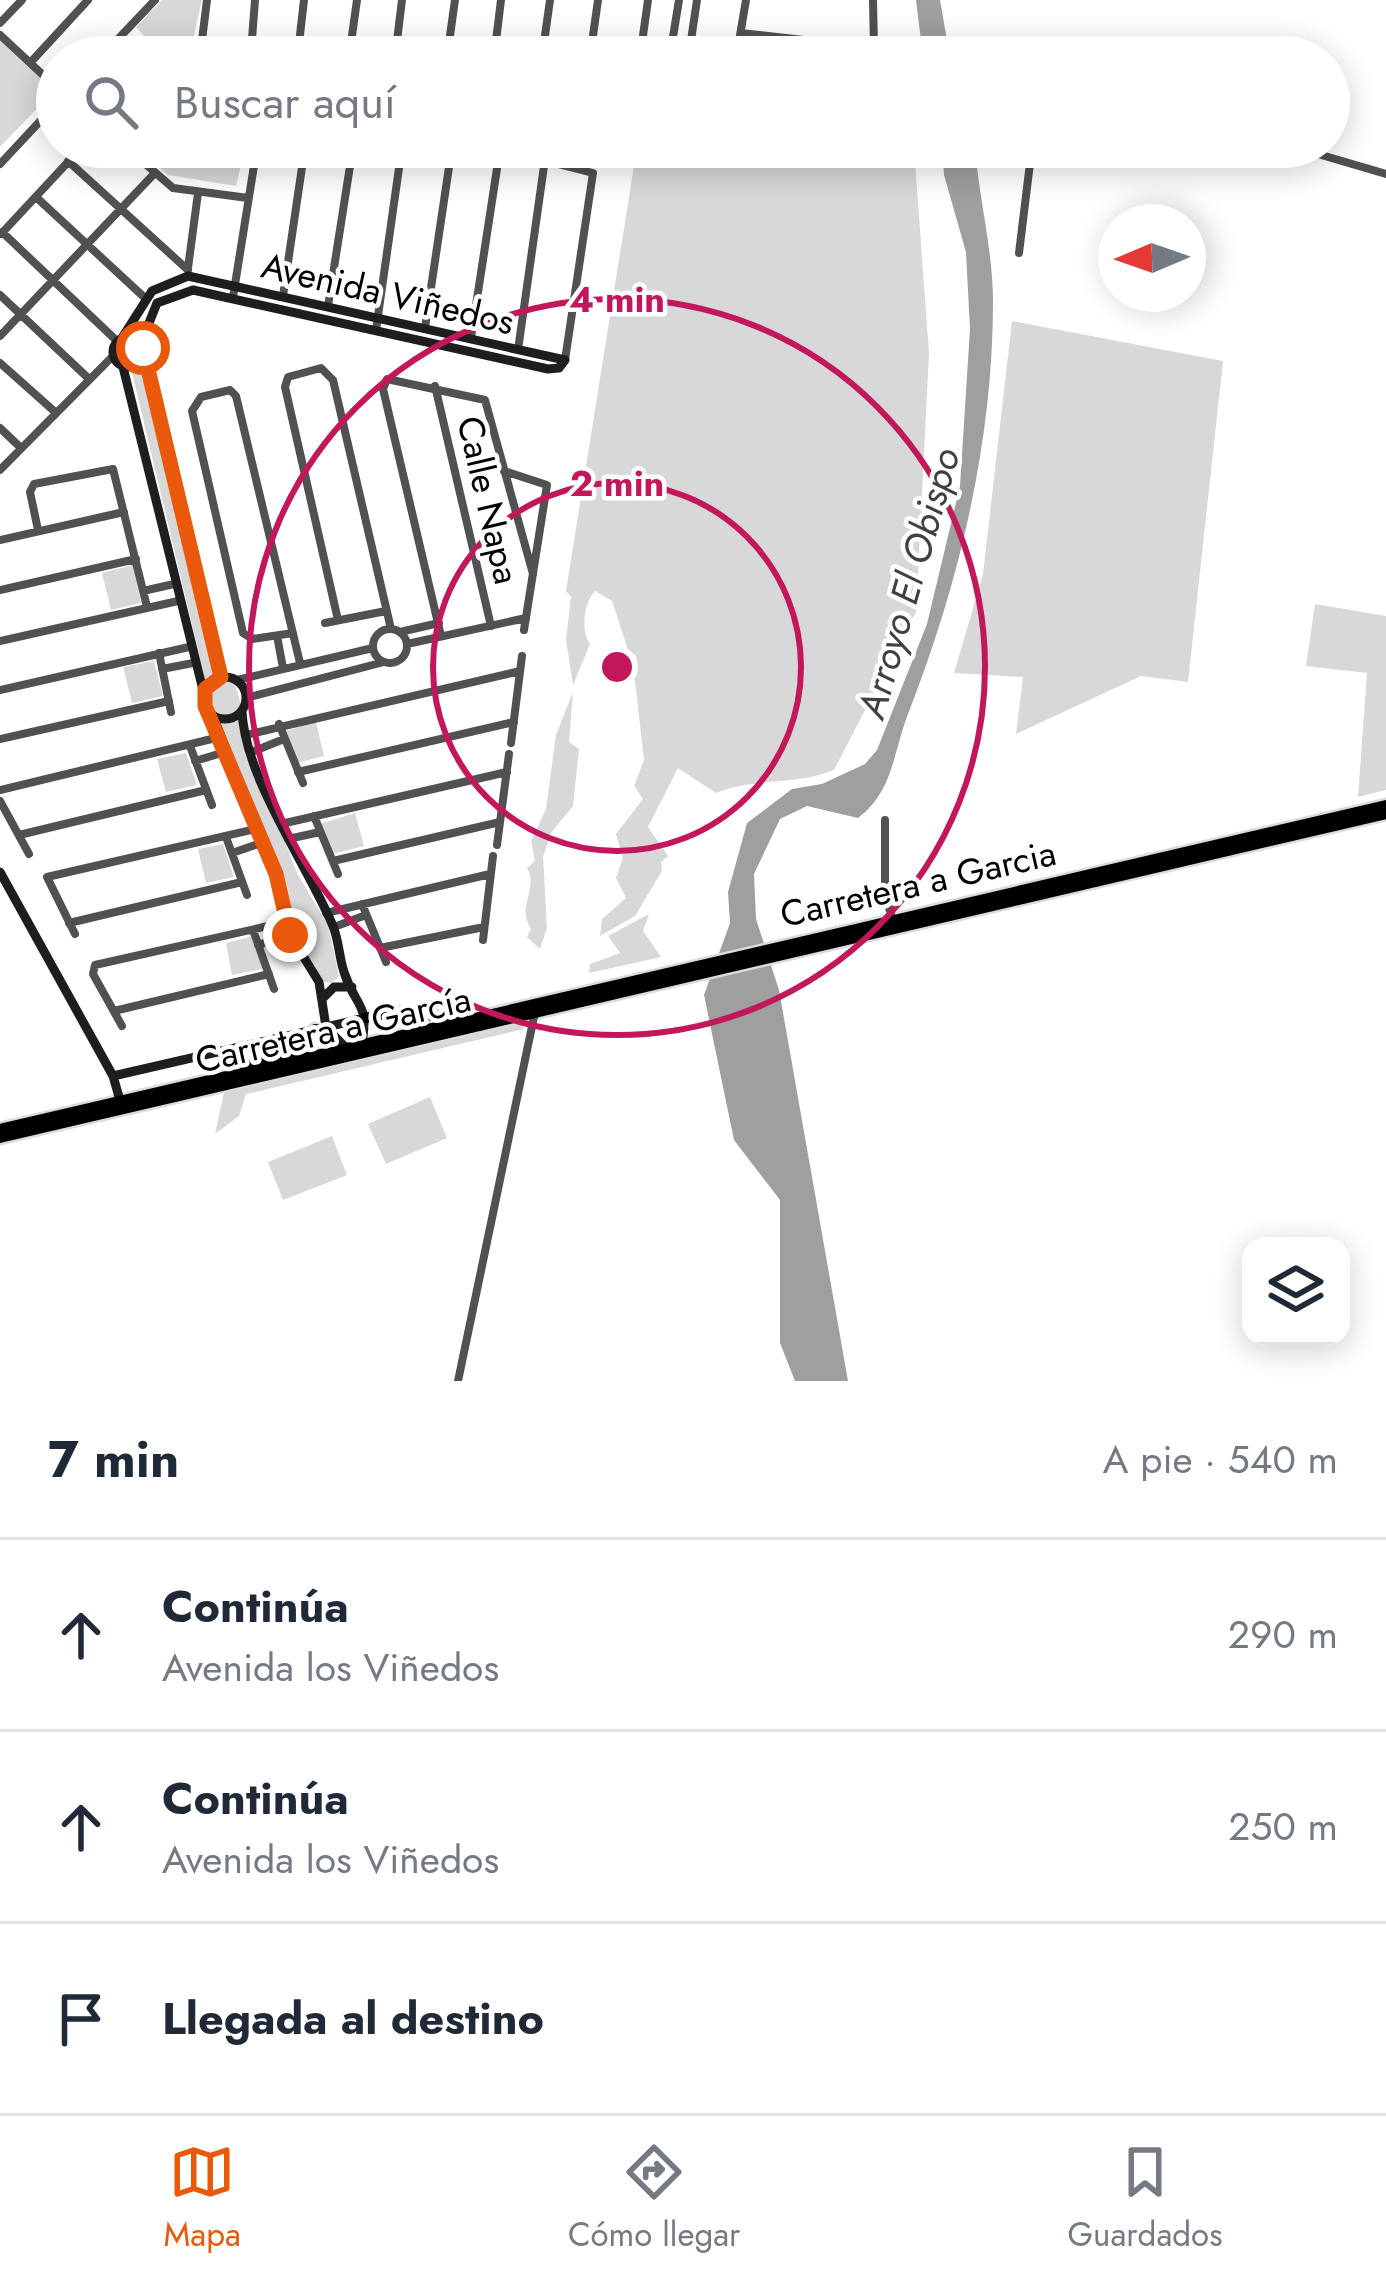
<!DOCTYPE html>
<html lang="es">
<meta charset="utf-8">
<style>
:root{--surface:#fff;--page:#f2f2f3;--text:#1f2937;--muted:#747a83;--line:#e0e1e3;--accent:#ea580c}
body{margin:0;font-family:Jost,sans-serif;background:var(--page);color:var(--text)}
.controls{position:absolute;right:36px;bottom:36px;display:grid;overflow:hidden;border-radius:24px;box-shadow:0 6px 30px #0003}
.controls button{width:108px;height:108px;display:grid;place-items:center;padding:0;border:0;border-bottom:3px solid var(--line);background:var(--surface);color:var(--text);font:60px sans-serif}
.compass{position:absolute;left:1098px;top:204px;width:108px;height:108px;border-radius:50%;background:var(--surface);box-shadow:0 6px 30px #0003;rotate:268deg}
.stop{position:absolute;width:36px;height:36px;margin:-27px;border:9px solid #ea580c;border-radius:50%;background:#fff}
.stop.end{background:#ea580c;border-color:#fff;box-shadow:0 3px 12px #0008}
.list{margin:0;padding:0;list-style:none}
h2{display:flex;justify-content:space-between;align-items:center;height:156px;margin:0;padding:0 48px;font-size:51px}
h2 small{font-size:39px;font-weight:400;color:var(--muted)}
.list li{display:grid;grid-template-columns:78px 1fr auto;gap:36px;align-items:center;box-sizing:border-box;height:192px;padding:0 48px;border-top:3px solid var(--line)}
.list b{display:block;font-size:45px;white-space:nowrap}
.list p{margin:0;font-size:39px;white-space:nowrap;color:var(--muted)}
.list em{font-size:39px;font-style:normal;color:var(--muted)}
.icon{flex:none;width:66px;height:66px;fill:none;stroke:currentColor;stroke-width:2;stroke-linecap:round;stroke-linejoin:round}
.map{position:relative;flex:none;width:1386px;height:1381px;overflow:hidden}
.search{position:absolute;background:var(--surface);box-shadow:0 6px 30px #0003;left:36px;right:36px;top:36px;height:132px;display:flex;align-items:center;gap:30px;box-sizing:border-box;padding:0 42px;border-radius:66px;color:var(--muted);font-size:45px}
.sheet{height:732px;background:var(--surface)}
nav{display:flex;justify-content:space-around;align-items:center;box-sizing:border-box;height:168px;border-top:3px solid var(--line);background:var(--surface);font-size:33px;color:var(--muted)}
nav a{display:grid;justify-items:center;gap:6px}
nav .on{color:var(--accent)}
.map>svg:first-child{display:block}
</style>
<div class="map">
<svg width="1386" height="1381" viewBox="0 0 1386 1381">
<rect width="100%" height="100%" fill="#fff"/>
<path fill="#d8d8d8" d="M162,0H202L191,48L148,40L136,27Z
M0,41L54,91L0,147Z
M137,147H245L236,186L168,175Z
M637,147H914L929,353L916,612L834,770C795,786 755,777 716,793L678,768L648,827L668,856L661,862L662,871L635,916L600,936L602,919L626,898L616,878L623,858L616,834L643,799L634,786L644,760L635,681L629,674L637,660L635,654L630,656L612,601L595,591C584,603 580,630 590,644L573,685L566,640L571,597L566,591Z
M1012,321L1223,361L1188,682L1141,676L1016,734L1023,677L954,673L983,574Z
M142,370L209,653C233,678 245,693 240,729L298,875L328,925L339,976L332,983L324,982L291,928L209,695L132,373Z
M133,565L141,603L111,610L102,573Z
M1315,604L1386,616V790L1358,797L1367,673L1306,666Z
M154,661L163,696L132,703L123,667Z
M573,692L569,742L579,749L573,806L551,833L543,857L547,928L540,949L527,937L531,929C516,907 539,888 527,868L535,861L531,841L546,809L556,735Z
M316,722L324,756L297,763L283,732Z
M186,753L197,785L166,792L157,759Z
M355,813L364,846L332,854L320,824Z
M223,844L234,877L206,883L198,849Z
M649,914L643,931L661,957L589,973L590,964L620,953L608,936Z
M253,936L263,969L232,975L226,943Z
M520,1023L524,1029L246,1094L239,1116L215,1134L224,1092Z
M430,1097L447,1138L386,1164L368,1124Z
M332,1136L347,1175L283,1200L268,1162Z"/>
<path fill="#9f9f9f" d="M916,0H940L950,57H923Z
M942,147H975C979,199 993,250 993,302C993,442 959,584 908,714C893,753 893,792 858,818L807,806L780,819L754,874L756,919L779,990L848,1381H795L780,1343V1200L734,1140L704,995L730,923L728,892L747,823L792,789L822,784L865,764L877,750L927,624L960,486L970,329L966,252L944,175Z"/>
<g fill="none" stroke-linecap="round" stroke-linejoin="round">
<defs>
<path id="primary" d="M365,1018L396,1012L454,1018
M238,1069L309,1045L315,1029
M0,1129L1386,805
M0,1138L1386,814"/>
</defs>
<use href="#primary" stroke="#dbdbdb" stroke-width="15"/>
<path stroke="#515151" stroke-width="8" d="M255,0L252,39L316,57
M873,0L874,48
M0,23L22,0
M741,33L892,50
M0,35L57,88
M202,40L207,0
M672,43L679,0
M690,47L697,0
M298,52L304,0
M737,53L746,0
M101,57L155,0
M349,57L357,0
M395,57L402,0
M447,57L455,0
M494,57L501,0
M542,57L550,0
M590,57L598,0
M640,57L648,0
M30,63L88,0
M126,147L173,188L248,198
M492,147L593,173L565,360
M1294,147L1386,174
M68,161L188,270
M0,164L57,103
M36,197L145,298
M2,232L117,341
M1,234L82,147
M1019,253L1032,147
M188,268L198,193
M0,295L87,377
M283,296L305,147
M233,297L257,147
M328,306L353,147
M425,328L452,147
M376,330L402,147
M0,336L153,175
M471,338L500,149
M518,350L545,159
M0,363L54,411
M435,386L491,626
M0,428L21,448
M0,470L113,356
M504,471L547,485L524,630
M38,530L30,492L34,484L113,469L147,607
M0,540L124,512
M0,590L136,559
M143,591L174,584
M338,620L285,387L288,377L321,368L333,380L391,629
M325,623L386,611
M373 646a17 17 0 1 1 34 0a17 17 0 1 1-34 0Z
M400,632L439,623
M293,633L252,639L243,633L192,411L201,397L230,390L236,396L300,663
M277,636L283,668
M441,636L383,389L387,379L485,400L533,574
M0,641L178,601
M407,644L526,618
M159,653L171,712
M162,669L193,663
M237,680L373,648
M0,690L189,647
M246,698L384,662
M279,724L303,783
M246,735L520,671
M0,739L169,701
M511,743L522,656
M190,746L212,805
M252,752L284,739
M195,761L225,752
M298,772L514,722
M0,790L220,737
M0,801L29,854
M314,816L338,874
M885,820V896L893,920
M281,824L507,772
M19,835L206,790
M226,837L247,895
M288,839L320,832
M497,845L509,754
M232,853L261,843
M333,861L500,822
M362,904L386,962
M326,913L490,874
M69,923L242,882
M334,927L366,915
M253,930L274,989
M75,934L47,877L256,829
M483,940L493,856
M258,945L290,935
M380,948L484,927
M114,1011L269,974
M122,1026L93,974L95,965L286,922
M458,1381L535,1012"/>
<path stroke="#1e1e1e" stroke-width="9" d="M113 352a15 15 0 1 1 30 0a15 15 0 1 1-30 0Z
M122,338L152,291L188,276L565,360
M141,343L157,303L193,290L548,369L559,368L565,360
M143,358L221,677
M123,367L204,694
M204 698a21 21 0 1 1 42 0a21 21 0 1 1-42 0Z
M242,711C245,779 307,864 333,926C339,941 339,957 344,972C357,1012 370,999 361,1050
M213,716L276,875L290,935L319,982L326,1027L348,1050
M0,872L113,1076L121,1104
M322,999L334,987H352
M113,1076L365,1018"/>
<use href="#primary" stroke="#000" stroke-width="10"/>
</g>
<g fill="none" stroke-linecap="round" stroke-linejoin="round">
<path stroke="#ea580c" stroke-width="15" d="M143,348L221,677L205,689V706L276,874L290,935"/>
</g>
<g fill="none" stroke="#c2185b" stroke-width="6">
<circle cx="617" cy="667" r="184"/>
<circle cx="617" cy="667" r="368"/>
</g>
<g text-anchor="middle" stroke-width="9" stroke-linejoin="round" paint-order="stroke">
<g font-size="36" fill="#000" stroke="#fff">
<text transform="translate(388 293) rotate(13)" y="13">Avenida Viñedos</text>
<text transform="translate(489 500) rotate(77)" y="13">Calle Napa</text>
<text transform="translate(918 883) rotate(-13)" y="13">Carretera a Garcia</text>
<text transform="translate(333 1029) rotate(-13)" y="13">Carretera a García</text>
</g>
<g font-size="39" font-style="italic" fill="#404040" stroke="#fff">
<text transform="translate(908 583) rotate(-74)" y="14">Arroyo El Obispo</text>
</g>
</g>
<circle cx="617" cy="667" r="18" fill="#c2185b" stroke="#fff" stroke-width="6"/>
<g font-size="36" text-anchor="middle" font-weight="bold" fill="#c2185b" stroke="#fff" stroke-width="9" stroke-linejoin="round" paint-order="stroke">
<text x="617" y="312">4 min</text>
<text x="617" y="496">2 min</text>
</g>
</svg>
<div class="controls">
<button><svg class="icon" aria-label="layers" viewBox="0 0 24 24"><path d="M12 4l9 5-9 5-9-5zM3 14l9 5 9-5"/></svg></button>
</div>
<svg class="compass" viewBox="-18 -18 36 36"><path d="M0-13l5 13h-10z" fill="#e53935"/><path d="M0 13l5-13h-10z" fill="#747a83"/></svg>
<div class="stop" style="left:143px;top:348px"></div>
<div class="stop end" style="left:290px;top:935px"></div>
<div class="search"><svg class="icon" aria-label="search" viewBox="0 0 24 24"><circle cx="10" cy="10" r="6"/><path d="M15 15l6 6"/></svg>Buscar aquí</div>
</div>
<section class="sheet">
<h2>7 min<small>A pie · 540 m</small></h2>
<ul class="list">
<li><svg class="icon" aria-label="ahead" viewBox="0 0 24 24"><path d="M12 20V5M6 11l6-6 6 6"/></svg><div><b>Continúa</b><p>Avenida los Viñedos</p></div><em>290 m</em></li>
<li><svg class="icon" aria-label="ahead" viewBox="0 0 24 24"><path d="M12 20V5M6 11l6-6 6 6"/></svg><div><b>Continúa</b><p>Avenida los Viñedos</p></div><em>250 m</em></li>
<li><svg class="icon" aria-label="arrive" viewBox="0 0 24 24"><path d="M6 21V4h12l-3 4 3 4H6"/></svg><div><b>Llegada al destino</b></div></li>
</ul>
</section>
<nav>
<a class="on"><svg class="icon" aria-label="map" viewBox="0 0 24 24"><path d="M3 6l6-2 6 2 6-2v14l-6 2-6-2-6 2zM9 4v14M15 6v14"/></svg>Mapa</a>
<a><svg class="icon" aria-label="directions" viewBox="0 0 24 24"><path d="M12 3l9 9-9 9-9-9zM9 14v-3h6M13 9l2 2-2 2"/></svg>Cómo llegar</a>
<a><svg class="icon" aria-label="saved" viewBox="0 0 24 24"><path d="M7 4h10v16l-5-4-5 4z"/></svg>Guardados</a>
</nav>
